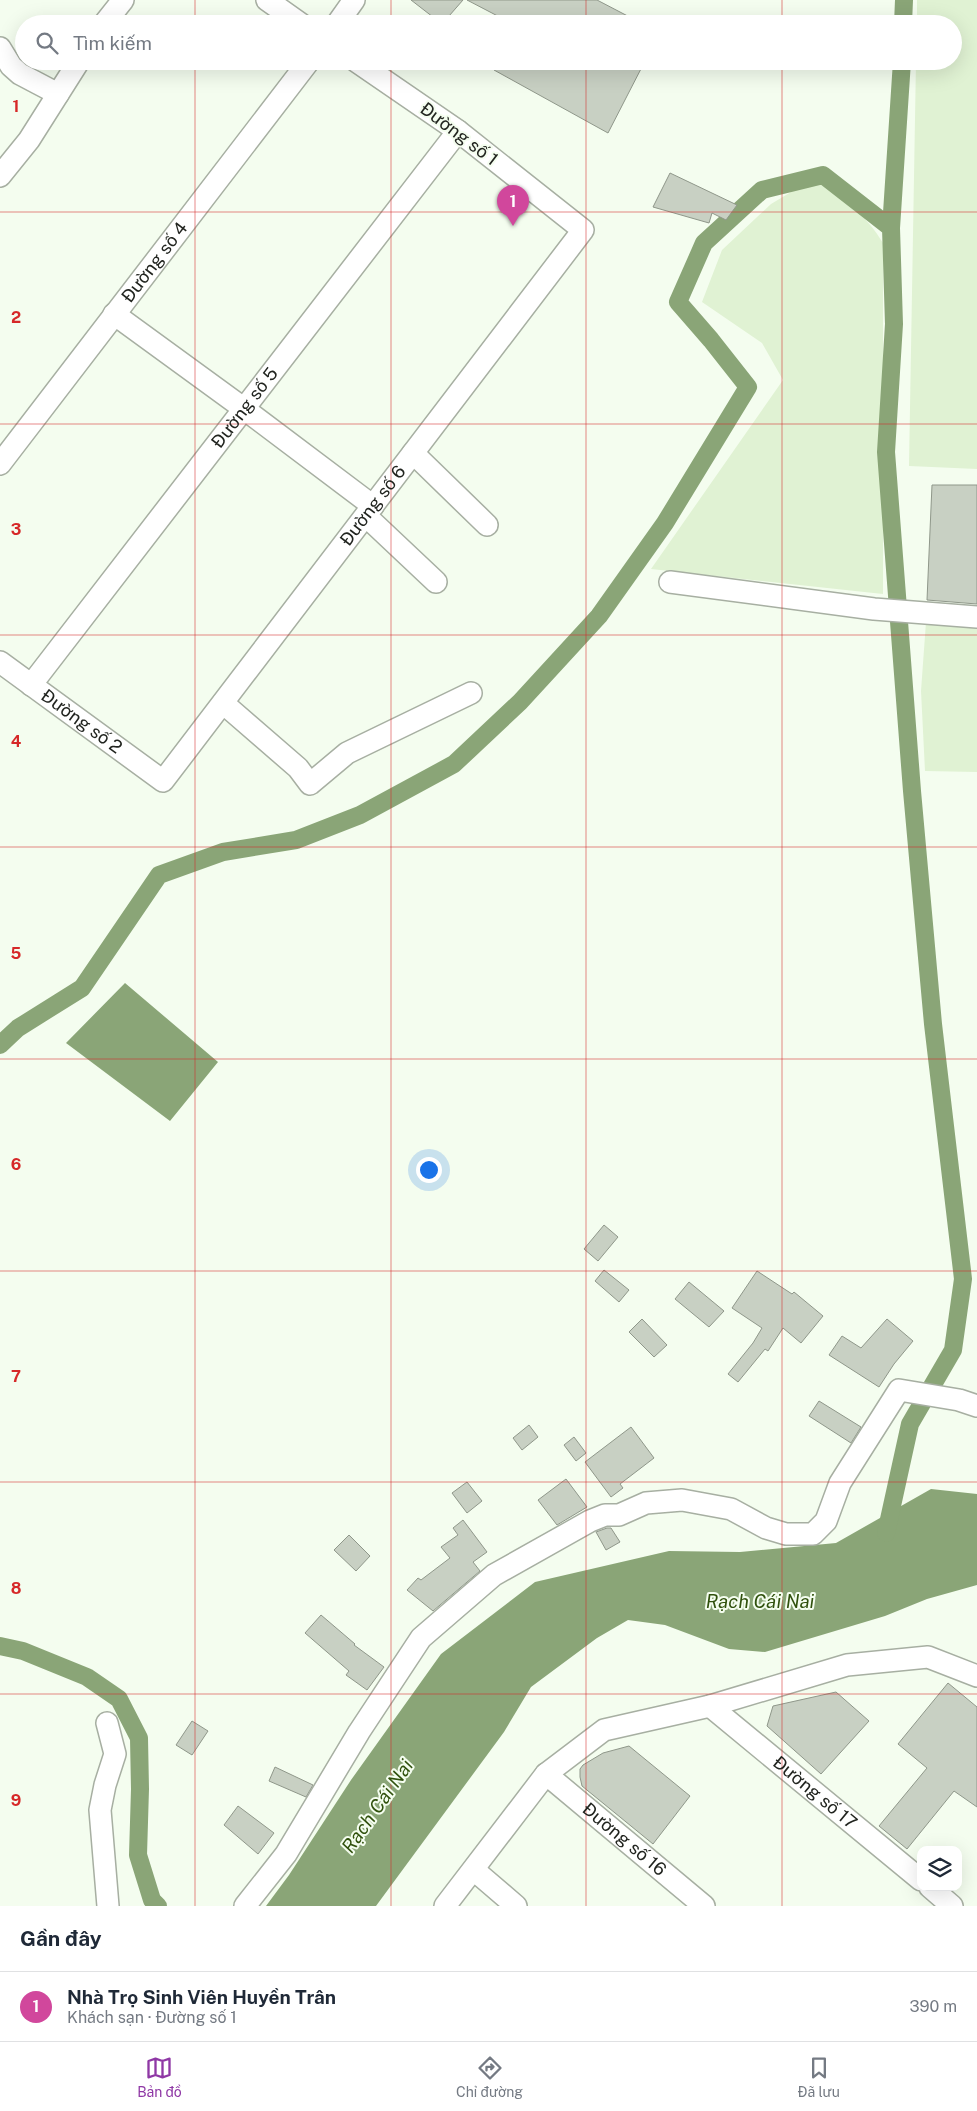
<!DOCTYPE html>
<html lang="vi">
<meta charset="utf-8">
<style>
:root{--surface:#fff;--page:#f2f2f3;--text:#1f2937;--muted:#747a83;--line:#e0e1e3;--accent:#8f38a5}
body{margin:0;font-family:"Public Sans",sans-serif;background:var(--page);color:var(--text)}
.controls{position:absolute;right:15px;bottom:15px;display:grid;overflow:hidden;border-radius:10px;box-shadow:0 5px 20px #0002}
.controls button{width:45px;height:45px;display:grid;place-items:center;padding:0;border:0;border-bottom:1px solid var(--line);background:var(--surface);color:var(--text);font:25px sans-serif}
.you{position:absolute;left:428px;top:1169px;width:18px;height:18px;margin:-12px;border:4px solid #fff;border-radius:50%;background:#1a73e8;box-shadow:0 0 0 8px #1a73e833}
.badge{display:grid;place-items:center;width:32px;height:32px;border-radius:50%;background:var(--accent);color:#fff;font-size:16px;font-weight:700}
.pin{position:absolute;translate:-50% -41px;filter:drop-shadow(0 1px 2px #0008)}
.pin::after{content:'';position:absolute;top:26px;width:18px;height:15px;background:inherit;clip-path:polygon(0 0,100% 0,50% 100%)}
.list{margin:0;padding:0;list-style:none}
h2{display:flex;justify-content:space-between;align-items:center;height:65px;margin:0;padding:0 20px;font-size:21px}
h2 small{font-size:16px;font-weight:400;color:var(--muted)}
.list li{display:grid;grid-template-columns:32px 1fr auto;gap:15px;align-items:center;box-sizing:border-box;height:70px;padding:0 20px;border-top:1px solid var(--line)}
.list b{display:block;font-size:19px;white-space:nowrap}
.list p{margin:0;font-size:16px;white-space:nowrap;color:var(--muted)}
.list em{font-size:16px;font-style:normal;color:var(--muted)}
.icon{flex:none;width:28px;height:28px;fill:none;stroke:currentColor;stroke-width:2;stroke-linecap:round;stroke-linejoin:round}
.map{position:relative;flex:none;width:977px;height:1906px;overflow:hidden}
.search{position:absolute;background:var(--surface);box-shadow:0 5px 20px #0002;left:15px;right:15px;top:15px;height:55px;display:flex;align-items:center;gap:12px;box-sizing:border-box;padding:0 18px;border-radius:28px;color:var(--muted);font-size:19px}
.sheet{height:135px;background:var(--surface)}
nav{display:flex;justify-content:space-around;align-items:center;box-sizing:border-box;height:70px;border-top:1px solid var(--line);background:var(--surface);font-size:14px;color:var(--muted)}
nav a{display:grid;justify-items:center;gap:2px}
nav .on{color:var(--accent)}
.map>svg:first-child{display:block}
</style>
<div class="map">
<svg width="977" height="1906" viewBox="0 0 977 1906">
<rect width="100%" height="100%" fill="#f4fdef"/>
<path fill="#e0f2d3" d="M917,0H977V469L909,466L916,61H953V24H917Z
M820,183C846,201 866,215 883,243V594L651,569L783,380L762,343L702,302L722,250L771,204L796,189Z
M927,608L977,613V772L925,771L921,691Z"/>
<path fill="#8aa577" d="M125,983L218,1062L170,1121L66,1043Z
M931,1489L977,1494V1585L927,1599L885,1616L765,1652L729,1649L665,1625L628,1620L597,1638L531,1687L504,1732L376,1906H266L289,1875L351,1780L441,1654L535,1582L669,1551L740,1552L836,1543Z"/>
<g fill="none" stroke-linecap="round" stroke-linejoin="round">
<path stroke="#8aa577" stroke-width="18" d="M903,24L904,0
M0,1045L18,1028L82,988L159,875L223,852L296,840L360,815L454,764L520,702L599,616L665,523L748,387L711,340L678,302L704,243L762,190L823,175L891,228
M886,1533L910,1424L953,1350L963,1279L933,1024L912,791L886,452L894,324L891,228L902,61
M0,1646L23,1651L87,1677L119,1699L139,1738L140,1789L138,1855L152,1900L158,1906"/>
</g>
<path fill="#c8d0c3" stroke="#8f978a" d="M411,0H463L442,24Z
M467,0H597L643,24H513Z
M499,61H645L608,133L494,70Z
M670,173L737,205L726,220L712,213L709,223L653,207Z
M932,485H977V604L927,600Z
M604,1225L618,1237L598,1261L584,1249Z
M604,1270L629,1290L619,1302L595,1281Z
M757,1271L792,1294L794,1292L823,1316L801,1343L783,1328L768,1351L765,1349L738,1382L728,1374L753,1343L762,1328L732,1308Z
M689,1282L724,1311L709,1327L675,1299Z
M642,1319L667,1345L654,1357L629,1332Z
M887,1319L913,1341L894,1364L879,1387L829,1355L842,1336L861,1348Z
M819,1401L861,1427L851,1443L809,1416Z
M529,1425L538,1437L522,1450L513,1438Z
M631,1427L654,1458L620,1484L623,1488L611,1497L585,1462Z
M574,1437L586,1453L576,1461L564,1445Z
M566,1479L587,1507L557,1525L538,1500Z
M467,1482L482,1501L467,1513L452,1493Z
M463,1520L487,1552L473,1562L480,1571L433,1611L407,1590L418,1578L421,1580L450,1558L441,1547L458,1535L453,1528Z
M607,1528H611L620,1542L606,1550L596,1532Z
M349,1535L370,1556L356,1571L334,1550Z
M321,1615L355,1644L354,1645L384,1667L367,1690L346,1675L349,1671L305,1633Z
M948,1683L977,1707V1807L954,1791L907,1849L879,1826L927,1768L898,1744Z
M836,1692L869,1721L821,1774L767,1726L773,1706Z
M192,1721L208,1731L192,1755L176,1745Z
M629,1746L690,1796L653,1844L582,1786L580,1777V1769L583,1765L603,1753Z
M275,1767L313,1785L306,1797L269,1781Z
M238,1806L274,1833L258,1854L224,1825Z"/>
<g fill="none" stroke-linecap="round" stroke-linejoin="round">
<defs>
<g id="minor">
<path d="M267,0L301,24"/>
<path d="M104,24L123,0"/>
<path d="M337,24L354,0"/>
<path d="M0,48L11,66L20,74L58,94"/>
<path d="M0,176L29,140L79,61"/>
<path d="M114,314L243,408L373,506"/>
<path d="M413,453L487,525"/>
<path id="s1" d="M0,464L309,61"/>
<path d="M366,516L436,582"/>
<path d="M670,582L874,609L977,617"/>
<path id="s2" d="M0,662L163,781L583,230L458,131L356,61"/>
<path id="s3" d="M31,685L458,131"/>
<path d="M223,703L298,768L310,784L347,753L471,693"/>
<path id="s4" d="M710,1706L921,1880"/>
<path d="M107,1723L115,1754L105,1785L100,1810L108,1906"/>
<path id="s5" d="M546,1774L704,1906"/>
<path d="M474,1870L516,1906"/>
<path d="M930,1887L952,1906"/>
<path d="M245,1906L286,1854L359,1732L421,1638L494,1575L590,1521L605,1515H619L646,1503L682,1500L731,1509L766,1528L786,1534H813L826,1521L840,1483L899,1390L959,1400L977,1406"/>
<path d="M445,1906L546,1774L604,1730L710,1706L847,1665L928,1657L977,1676"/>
</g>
</defs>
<use href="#minor" stroke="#a7afa2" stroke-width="24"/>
<use href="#minor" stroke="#fff" stroke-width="21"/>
</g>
<path fill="none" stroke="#d62828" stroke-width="1" stroke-opacity="0.55" d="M195,0V24M391,0V24M586,0V24M782,0V24M195,61V1906M391,61V1906M586,61V1906M782,61V1906M0,212H977M0,424H977M0,635H977M0,847H977M0,1059H977M0,1271H977M0,1482H977M0,1694H977"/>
<g text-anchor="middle" stroke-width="4" stroke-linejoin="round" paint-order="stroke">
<g font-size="18" fill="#222520" stroke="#f4fdef">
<text transform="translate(459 134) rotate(37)" y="6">Đường số 1</text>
<text dy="6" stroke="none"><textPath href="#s1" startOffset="254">Đường số 4</textPath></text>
<text dy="6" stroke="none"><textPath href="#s3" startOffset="350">Đường số 5</textPath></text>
<text dy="6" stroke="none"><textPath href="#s2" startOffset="548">Đường số 6</textPath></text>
<text dy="6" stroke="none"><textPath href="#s2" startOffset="101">Đường số 2</textPath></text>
<text dy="6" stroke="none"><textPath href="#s4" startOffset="136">Đường số 17</textPath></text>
<text dy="6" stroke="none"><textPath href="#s5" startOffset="102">Đường số 16</textPath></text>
</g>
<g font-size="19" font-style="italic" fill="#30510d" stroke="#f4fdef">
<text x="760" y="1608">Rạch Cái Nai</text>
<text transform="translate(377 1806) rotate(-55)" y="7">Rạch Cái Nai</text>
</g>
</g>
<g font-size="16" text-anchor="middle" font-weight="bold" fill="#d62828" stroke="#f4fdef" stroke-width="4" stroke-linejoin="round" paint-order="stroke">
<text x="16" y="112">1</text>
<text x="16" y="323">2</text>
<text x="16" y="535">3</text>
<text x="16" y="747">4</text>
<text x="16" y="959">5</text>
<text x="16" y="1170">6</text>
<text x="16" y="1382">7</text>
<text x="16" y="1594">8</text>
<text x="16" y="1806">9</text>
</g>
</svg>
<div class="controls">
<button><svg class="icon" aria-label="layers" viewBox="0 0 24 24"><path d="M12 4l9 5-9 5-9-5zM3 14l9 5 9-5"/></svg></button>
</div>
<div class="you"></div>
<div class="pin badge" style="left:513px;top:226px;background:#d1479c">1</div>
<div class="search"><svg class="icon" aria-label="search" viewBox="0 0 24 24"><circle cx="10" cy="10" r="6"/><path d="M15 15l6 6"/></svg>Tìm kiếm</div>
</div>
<section class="sheet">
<h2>Gần đây<small></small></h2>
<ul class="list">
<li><span class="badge" style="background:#d1479c">1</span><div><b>Nhà Trọ Sinh Viên Huyền Trân</b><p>Khách sạn · Đường số 1</p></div><em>390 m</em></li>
</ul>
</section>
<nav>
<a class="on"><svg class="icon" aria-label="map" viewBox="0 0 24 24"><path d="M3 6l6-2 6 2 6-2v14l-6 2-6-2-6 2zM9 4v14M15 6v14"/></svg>Bản đồ</a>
<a><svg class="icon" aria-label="directions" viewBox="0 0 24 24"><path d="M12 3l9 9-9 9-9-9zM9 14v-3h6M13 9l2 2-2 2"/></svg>Chỉ đường</a>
<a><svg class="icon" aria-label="saved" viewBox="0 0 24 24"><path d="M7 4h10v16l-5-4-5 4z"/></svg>Đã lưu</a>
</nav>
